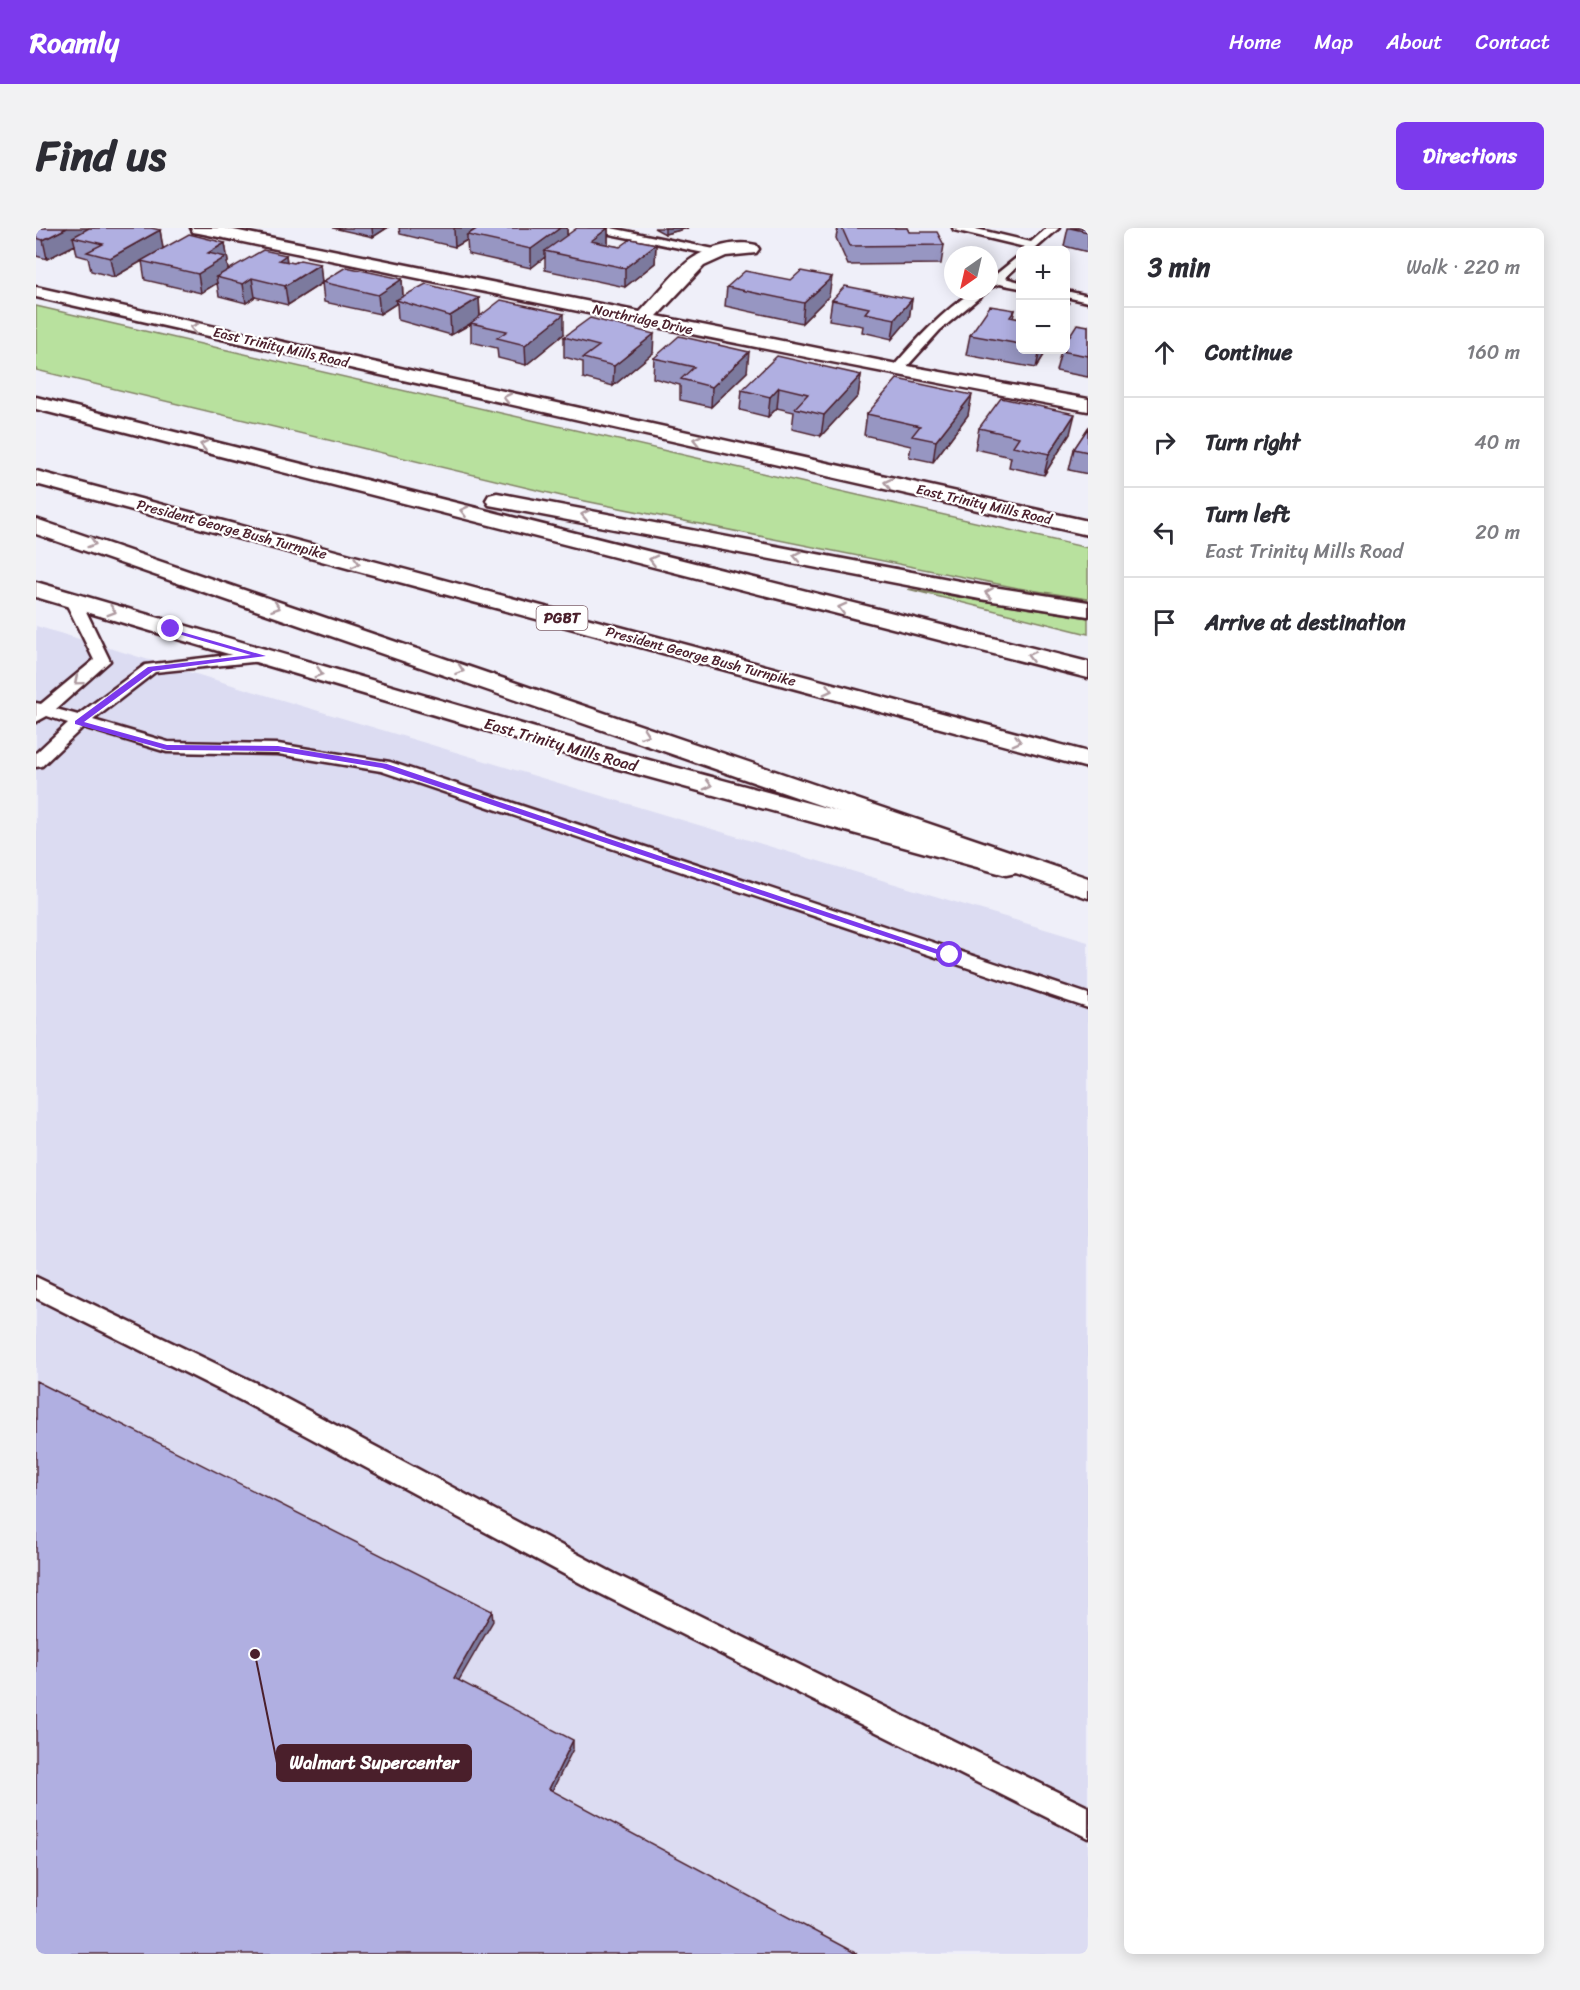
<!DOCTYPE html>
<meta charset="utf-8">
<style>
:root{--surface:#fff;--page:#f2f2f3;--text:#2b2b33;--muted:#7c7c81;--line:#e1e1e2;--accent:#7c3aed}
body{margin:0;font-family:Sriracha,sans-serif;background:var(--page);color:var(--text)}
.controls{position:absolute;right:18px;top:18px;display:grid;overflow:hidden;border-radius:9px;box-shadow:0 3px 15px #0003}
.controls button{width:54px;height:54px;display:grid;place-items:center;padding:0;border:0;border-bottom:2px solid var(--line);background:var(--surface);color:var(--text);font:30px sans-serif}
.compass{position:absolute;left:908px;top:18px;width:54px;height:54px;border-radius:50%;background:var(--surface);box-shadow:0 3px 15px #0003;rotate:214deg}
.stop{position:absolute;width:18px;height:18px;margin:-14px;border:4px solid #7c3aed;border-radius:50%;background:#fff}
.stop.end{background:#7c3aed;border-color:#fff;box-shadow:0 2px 6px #0008}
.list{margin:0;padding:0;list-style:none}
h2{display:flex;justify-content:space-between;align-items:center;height:78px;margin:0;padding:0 24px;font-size:26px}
h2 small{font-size:20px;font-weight:400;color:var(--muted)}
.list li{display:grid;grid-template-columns:39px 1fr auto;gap:18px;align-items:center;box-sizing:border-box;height:90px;padding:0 24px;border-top:2px solid var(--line)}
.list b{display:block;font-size:22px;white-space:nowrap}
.list p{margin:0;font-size:20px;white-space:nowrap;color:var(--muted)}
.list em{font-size:20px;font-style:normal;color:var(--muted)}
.icon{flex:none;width:33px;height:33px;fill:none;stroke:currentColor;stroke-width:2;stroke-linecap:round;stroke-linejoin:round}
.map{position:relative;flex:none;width:1052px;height:1726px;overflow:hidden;border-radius:9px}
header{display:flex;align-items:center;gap:36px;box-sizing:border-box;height:84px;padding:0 30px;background:var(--accent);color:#fff}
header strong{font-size:28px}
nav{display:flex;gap:33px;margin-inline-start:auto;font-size:21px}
.intro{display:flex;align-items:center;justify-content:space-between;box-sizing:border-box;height:144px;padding:0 36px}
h1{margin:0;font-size:42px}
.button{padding:15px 27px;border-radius:9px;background:var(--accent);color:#fff;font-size:21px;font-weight:700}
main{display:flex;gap:36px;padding:0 36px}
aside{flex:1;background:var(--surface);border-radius:9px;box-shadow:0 3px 15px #0003}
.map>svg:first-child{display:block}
</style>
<header>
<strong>Roamly</strong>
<nav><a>Home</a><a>Map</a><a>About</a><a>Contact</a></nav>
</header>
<div class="intro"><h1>Find us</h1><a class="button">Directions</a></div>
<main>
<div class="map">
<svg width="1052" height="1726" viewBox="0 0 1052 1726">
<rect width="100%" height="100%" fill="#efeff9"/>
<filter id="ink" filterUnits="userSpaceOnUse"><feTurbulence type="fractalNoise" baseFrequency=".0167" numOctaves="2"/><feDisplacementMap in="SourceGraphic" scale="12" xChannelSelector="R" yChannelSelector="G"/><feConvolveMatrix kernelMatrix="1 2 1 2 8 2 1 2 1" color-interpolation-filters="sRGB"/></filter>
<g filter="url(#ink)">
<path fill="#dcdcf2" d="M0,398L1052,714V1726H0Z"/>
<path fill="#b8e19e" stroke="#818064" stroke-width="1.5" d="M0,78L1052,320V371L982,360L534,270L0,142Z
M872,361L1052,390V406Z"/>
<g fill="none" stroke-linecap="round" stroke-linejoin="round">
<defs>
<path id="service" d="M554,0H575L683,22L689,25L683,28L559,3Z
M917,0H936L995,14L1011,0H1023L998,22H987L989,19L918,2Z
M984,27V36L969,50L984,54V60L963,56L953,60V52Z
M937,63H951L904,102L865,145H857L855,142L857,139C881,111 906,84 937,63Z
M1030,63L1052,68V74L1030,69Z
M36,366L44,371L74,433L20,481L42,487L109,437L226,423L232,425L234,428L232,431L226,433L119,444L57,492L132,514L242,516L354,534L1052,766V780L345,543L242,526L131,524L47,499L6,538L0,539V525L32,495L11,488L0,494V475L5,476L58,432L28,371Z
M0,1049L224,1157L579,1346L1052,1579V1610L561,1364L206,1173L0,1070Z"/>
<path id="minor" d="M155,0H188L604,84C618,70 641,40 657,30C674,19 700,12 720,17L723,21L720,25L690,28L668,38L621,88L861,136L1052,171V183C755,128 459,66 163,5L157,4Z"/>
<path id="secondary" d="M0,59L1052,293V307L0,69Z
M0,354L568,520L980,631L984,638L980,645L970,647L550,532L0,369Z"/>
<path id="motorway" d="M0,169L1052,434V450L0,181Z
M0,243L1052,524V540L0,256Z
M461,265L944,357L1052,374V388L944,371L453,277L450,272L453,267Z
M0,291L1052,650V670L0,306Z"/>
</defs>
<use href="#service" stroke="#4a1f2b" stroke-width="5"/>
<use href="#minor" stroke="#4a1f2b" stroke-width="5"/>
<use href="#secondary" stroke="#4a1f2b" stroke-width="5"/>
<use href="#motorway" stroke="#4a1f2b" stroke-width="5"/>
<use href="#service" fill="#fff" fill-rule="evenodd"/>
<use href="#minor" fill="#fff" fill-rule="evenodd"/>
<use href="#secondary" fill="#fff" fill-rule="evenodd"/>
<use href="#motorway" fill="#fff" fill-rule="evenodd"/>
</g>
<path fill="#9796c2" stroke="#4a1f2b" stroke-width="1.5" d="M0,0L124,2L127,20L189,15L192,34L191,35L192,42L250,27L251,34L258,35L284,36L286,55L252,77L219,69L210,75L183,68L181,55L165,65L109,52L106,33L78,49L55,43L52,30L41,27L39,17L11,31L0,28Z
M297,0H351L337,9Z
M363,0H531V8L572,0V17L584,19L620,16L619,35L589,59L509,42V29L495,40L432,26L431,12L419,19L364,6Z
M618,0H652L629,6Z
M802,0H871L873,4L908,17L905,36L812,37L800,10Z
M1032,0H1052V24L1028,18Z
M366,51L367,69L443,70L444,88L528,106L490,137L462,130L461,120L435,114V96L415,107L362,92L361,75L344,86L288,74L286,54Z
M755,52L793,68L766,95L689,78L691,59Z
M876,71L873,91L856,111L826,104L827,98L793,92L796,72Z
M979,82L977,90L984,91V122H1011L1000,140L930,127L934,107Z
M1052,98V149L1020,143L1025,123Z
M528,109L617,125L577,158L547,150V134L528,129Z
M618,130L711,144L675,179L644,172V157L617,150Z
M825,147L822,168L785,208L756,201L758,184L741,180L732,189L704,182L706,162Z
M831,186L932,187L897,234L873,229L875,218L828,207Z
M943,200L1034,206L1008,247L973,239L975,229L939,221Z
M1052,200V246L1033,242L1038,221Z"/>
<path fill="#7b7a9e" stroke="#4a1f2b" stroke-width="1.5" d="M31,0H59L37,9L39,17L11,31L7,12Z
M336,0H351L337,9Z
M419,0H442L431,7V12L419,19L418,1Z
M524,0H531V14L509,23V29L495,40V21Z
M572,0V19L555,13Z
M629,0H652L629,6Z
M124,2L127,21L78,49L74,30Z
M189,15L192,34L191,35L193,48L180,49L181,55L165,65L162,46L172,25Z
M620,16L619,35L589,59V40Z
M250,27L252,46L243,32Z
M284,36L286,55L252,77L249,58Z
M796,49L793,68L766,95L768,75Z
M216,50L219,69L210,75L207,56Z
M366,51L367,70L360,72L361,75L344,86L342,67Z
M443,70L444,90L415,107L414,88Z
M876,71L873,91L856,111L859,91Z
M1033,74L1029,89V80Z
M528,86V106L490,137L489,117Z
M618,106L617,125L577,158L578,138Z
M1004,122H1011L1000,140Z
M713,124L711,144L675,179L676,159Z
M825,147L822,168L785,208L788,187Z
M743,159L741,180L732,189L734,169Z
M936,167L932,187L897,234L900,213Z
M1039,186L1034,206L1008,247L1013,226Z
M456,1383L457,1393L419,1459L418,1450Z
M537,1512V1521L513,1569V1561Z"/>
<path fill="#b0afe1" stroke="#4a1f2b" stroke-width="1.5" d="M0,0H31L7,12L0,10Z
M53,0H115L124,2L74,30L51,24L67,16L37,9Z
M442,0H524L495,21L431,7Z
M541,0H572L555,13L584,19L595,11L620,16L589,40L509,23Z
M806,0H871L873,4H901L908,17L814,18Z
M1034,0H1052V4Z
M153,6L189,15L172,25L190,29L162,46L105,33Z
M227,22L250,27L243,32L258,35L264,32L284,36L249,58L216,50L207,56L180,49Z
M310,39L366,51L342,67L286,54Z
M709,43L755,52L765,43L796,49L768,75L691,59Z
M390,56L443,70L414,88L360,72Z
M809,58L876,71L859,91L829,85L833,80L796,72Z
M465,72L528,86L489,117L461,110L471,103L435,95Z
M954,78L979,82L974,89L984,91V116L934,107Z
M554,90L618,106L578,138L547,130L563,118L528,109Z
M1041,96L1052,98V128L1025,123L1026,122H1029V115Z
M643,108L713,124L676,159L645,151L658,139L618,130Z
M741,128L825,147L788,187L759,180L772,166L743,159L734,169L706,162Z
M861,151L936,167L900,213L876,208L884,198L831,186Z
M965,170L1039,186L1013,226L977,218L983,209L943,200Z
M1052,200V224L1038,221Z
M0,1153L456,1383L418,1450L537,1512L513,1561L821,1726H0Z"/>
<defs><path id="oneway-chevron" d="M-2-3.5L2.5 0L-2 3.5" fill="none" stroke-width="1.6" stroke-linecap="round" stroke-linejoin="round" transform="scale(1.5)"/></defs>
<g stroke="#ae9aa0">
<use href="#oneway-chevron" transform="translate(158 100) rotate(-167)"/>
<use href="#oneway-chevron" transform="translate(471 170) rotate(-167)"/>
<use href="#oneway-chevron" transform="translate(661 212) rotate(-167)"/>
<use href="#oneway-chevron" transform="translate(168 217) rotate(-166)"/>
<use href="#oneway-chevron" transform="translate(852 255) rotate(-167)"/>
<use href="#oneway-chevron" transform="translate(428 283) rotate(-166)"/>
<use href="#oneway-chevron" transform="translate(549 287) rotate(-169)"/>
<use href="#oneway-chevron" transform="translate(56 315) rotate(18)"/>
<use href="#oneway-chevron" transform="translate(761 328) rotate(-169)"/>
<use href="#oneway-chevron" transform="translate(617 332) rotate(-166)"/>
<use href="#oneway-chevron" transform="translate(320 335) rotate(15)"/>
<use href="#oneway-chevron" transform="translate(953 365) rotate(-171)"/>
<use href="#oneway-chevron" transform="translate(240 379) rotate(19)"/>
<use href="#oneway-chevron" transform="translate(806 380) rotate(-166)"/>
<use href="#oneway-chevron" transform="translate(76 383) rotate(17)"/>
<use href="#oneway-chevron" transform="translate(995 428) rotate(-166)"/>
<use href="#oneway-chevron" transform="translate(424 442) rotate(19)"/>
<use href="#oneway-chevron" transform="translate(283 445) rotate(16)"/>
<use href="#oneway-chevron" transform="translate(42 453) rotate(140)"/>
<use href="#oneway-chevron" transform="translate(792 462) rotate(15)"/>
<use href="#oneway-chevron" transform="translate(609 506) rotate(19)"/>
<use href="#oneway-chevron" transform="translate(981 513) rotate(15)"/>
<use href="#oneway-chevron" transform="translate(672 557) rotate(15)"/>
</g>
</g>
<path fill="#7c3aed" d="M132,400L230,428L117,443L48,494L131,517L242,518L351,536L918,727L910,729L346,540L242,523L131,522L39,496V493L112,439L215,427L132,403Z"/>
<g text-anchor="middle" stroke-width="4.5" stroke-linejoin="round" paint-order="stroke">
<g font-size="14" fill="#4a1f2b" stroke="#fff">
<text transform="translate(607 91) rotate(12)" y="5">Northridge Drive</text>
<text transform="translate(245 119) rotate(13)" y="5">East Trinity Mills Road</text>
<text transform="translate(948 276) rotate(13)" y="5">East Trinity Mills Road</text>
<text transform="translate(196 301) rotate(15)" y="5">President George Bush Turnpike</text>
<text transform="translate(665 428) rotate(15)" y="5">President George Bush Turnpike</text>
</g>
<rect fill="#fff" stroke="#80626b" stroke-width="1.5" x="500.5" y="378" width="51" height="24" rx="4.5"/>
<g font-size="15" font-weight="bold" fill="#4a1f2b">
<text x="526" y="395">PGBT</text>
</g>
<g font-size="16" fill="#4a1f2b" stroke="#fff">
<text transform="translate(525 516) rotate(16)" y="6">East Trinity Mills Road</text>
</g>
</g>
<path fill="none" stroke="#4a1f2b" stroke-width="2" d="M219 1426L241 1535"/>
<circle fill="#4a1f2b" stroke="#fff" stroke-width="2" cx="219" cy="1426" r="6"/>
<rect fill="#4a1f2b" stroke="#4a1f2b" stroke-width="2" x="241" y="1517" width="194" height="36" rx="6"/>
<g font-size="18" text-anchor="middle" font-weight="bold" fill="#fff">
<text x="338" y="1541">Walmart Supercenter</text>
</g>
</svg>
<div class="controls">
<button>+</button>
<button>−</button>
</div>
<svg class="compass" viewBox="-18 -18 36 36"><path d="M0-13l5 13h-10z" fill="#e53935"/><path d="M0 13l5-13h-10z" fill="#7c7c81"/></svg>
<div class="stop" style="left:914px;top:727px"></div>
<div class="stop end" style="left:135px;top:401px"></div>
</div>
<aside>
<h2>3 min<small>Walk · 220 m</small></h2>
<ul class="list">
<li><svg class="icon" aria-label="ahead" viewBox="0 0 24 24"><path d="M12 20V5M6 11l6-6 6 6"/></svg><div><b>Continue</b></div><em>160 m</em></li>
<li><svg class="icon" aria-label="right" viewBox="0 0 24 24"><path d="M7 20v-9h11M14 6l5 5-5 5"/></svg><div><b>Turn right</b></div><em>40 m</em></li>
<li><svg class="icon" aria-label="left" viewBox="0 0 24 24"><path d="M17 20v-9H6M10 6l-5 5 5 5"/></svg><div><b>Turn left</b><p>East Trinity Mills Road</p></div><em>20 m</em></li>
<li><svg class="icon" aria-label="arrive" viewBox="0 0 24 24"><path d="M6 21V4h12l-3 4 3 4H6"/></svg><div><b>Arrive at destination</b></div></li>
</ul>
</aside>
</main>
